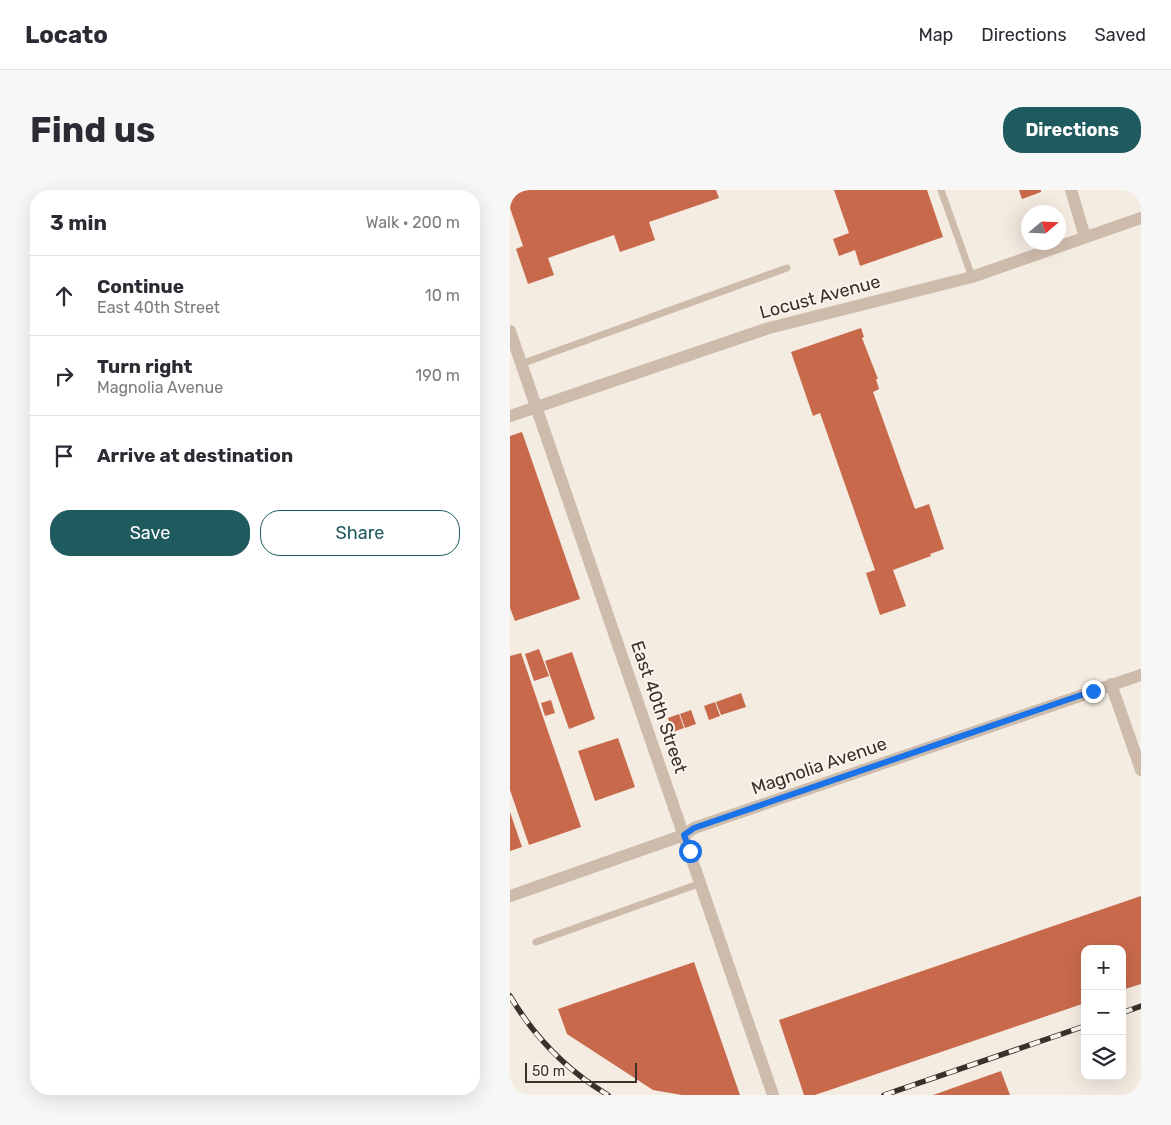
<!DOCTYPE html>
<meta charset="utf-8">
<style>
:root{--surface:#fff;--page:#f7f7f7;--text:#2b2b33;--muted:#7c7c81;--line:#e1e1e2;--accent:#1f5a5e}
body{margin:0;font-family:Rubik,sans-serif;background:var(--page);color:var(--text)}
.controls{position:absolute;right:15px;bottom:15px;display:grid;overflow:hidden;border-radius:10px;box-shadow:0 5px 20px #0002}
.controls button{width:45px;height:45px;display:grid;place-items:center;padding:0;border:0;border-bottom:1px solid var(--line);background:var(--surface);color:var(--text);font:25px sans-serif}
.compass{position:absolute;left:511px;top:15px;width:45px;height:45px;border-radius:50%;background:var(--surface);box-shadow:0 5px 20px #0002;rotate:71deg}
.scale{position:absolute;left:15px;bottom:12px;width:112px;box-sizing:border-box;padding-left:5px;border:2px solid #3b302b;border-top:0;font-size:14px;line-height:18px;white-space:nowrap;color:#3b302b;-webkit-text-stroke:4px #fbf5ee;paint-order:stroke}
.stop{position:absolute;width:15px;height:15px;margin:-11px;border:4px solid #1a73e8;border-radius:50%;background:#fff}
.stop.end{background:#1a73e8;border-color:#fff;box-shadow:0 1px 5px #0008}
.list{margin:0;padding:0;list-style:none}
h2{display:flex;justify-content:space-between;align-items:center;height:65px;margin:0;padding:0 20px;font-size:21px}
h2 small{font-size:16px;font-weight:400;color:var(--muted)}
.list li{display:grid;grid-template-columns:32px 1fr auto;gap:15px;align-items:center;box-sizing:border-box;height:80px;padding:0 20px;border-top:1px solid var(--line)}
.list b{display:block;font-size:19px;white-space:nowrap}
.list p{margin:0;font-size:16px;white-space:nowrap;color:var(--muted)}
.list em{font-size:16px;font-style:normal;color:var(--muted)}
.actions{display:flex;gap:10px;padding:15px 20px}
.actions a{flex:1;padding:11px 0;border:1px solid var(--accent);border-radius:20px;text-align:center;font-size:18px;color:var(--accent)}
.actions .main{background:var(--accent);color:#fff}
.icon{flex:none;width:28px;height:28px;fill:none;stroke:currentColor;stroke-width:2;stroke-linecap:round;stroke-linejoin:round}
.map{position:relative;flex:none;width:631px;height:905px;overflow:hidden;border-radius:20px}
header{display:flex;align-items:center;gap:30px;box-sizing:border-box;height:70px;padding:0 25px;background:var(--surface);border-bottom:1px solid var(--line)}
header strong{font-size:24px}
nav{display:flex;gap:28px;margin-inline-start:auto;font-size:18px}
.intro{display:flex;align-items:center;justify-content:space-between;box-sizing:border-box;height:120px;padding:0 30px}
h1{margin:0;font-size:35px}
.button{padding:12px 22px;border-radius:20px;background:var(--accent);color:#fff;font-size:18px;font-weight:700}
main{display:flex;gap:30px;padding:0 30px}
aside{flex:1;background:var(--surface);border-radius:20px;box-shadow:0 5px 20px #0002}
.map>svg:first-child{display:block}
</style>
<header>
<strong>Locato</strong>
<nav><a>Map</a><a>Directions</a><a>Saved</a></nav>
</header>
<div class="intro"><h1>Find us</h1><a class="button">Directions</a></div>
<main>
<aside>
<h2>3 min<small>Walk · 200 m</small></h2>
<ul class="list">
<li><svg class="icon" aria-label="ahead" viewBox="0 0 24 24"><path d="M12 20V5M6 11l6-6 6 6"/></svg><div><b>Continue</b><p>East 40th Street</p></div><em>10 m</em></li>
<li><svg class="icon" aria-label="right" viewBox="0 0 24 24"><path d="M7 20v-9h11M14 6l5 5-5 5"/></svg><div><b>Turn right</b><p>Magnolia Avenue</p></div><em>190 m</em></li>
<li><svg class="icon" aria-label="arrive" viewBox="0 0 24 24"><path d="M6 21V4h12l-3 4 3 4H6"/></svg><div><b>Arrive at destination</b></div></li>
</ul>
<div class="actions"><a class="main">Save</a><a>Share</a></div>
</aside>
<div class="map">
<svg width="631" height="905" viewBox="0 0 631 905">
<rect width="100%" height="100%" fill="#f4ebe1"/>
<path fill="#c8694b" d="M0,0H206L209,8L139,32L145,50L110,62L104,45L38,68L44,85L18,94L6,59L13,56L0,18Z
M324,0H417L433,47L350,76L345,60L329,66L323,49L339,43Z
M509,0H531V2L512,9Z
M351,138L354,147L352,148L368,189H366L369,199L363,202L405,319L419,314L434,359L420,364L421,366L383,380L396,416L370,425L356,383L365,380L310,223L303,226L281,162Z
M12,242L70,409L5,431L0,418V246Z
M29,459L39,486L24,491L15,464Z
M62,462L85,529L59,539L35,471Z
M11,463L71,637L19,655L0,600V466Z
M231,503L236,517L211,525L206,512Z
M41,510L45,523L35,526L31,513Z
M205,512L210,526L199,530L194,516Z
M181,520L186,534L175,538L170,524Z
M169,524L174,538L163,542L158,528Z
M108,548L125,597L85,611L68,561Z
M0,622L12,657L0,661Z
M631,706V794L612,800V759H575V813L305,905H294L269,830Z
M184,772L230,905H172L143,900L57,844L48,819Z
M491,881L500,905H423Z"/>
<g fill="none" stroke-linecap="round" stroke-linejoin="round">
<path stroke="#cdbbac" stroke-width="7" d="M431,0L462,87
M11,174L277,78
M26,752L191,693"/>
<path stroke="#cdbbac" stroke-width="12" d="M561,0L575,47
M0,141L263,905
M0,226L259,138L462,87L631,28
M601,494L631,580
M0,706L174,645L184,638L631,485"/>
<defs>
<path id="rail" d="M0,806C25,848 56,880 98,905
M612,823L631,816
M374,905L575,836"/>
</defs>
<use href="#rail" stroke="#3b302b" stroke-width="5.5"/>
<use href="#rail" stroke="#fbf5ee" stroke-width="4" stroke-dasharray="11" stroke-linecap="butt"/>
</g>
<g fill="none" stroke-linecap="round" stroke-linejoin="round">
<path stroke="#1a73e8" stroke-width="6" d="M180,661L174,645L184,638L583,501"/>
</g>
<g text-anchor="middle" stroke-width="4" stroke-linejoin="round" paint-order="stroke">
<g font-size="18" fill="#3b302b" stroke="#fbf5ee">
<text transform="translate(310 107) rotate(-15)" y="6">Locust Avenue</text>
<text transform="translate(149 517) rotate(71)" y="6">East 40th Street</text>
<text transform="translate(309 576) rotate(-19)" y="6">Magnolia Avenue</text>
</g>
</g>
</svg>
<div class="controls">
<button>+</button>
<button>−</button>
<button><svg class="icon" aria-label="layers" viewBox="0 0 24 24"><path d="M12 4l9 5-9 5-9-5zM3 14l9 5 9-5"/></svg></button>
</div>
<svg class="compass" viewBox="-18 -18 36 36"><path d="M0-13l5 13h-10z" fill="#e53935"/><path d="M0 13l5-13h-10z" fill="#7c7c81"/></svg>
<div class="scale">50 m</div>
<div class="stop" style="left:180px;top:661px"></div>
<div class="stop end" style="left:583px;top:501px"></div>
</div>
</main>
